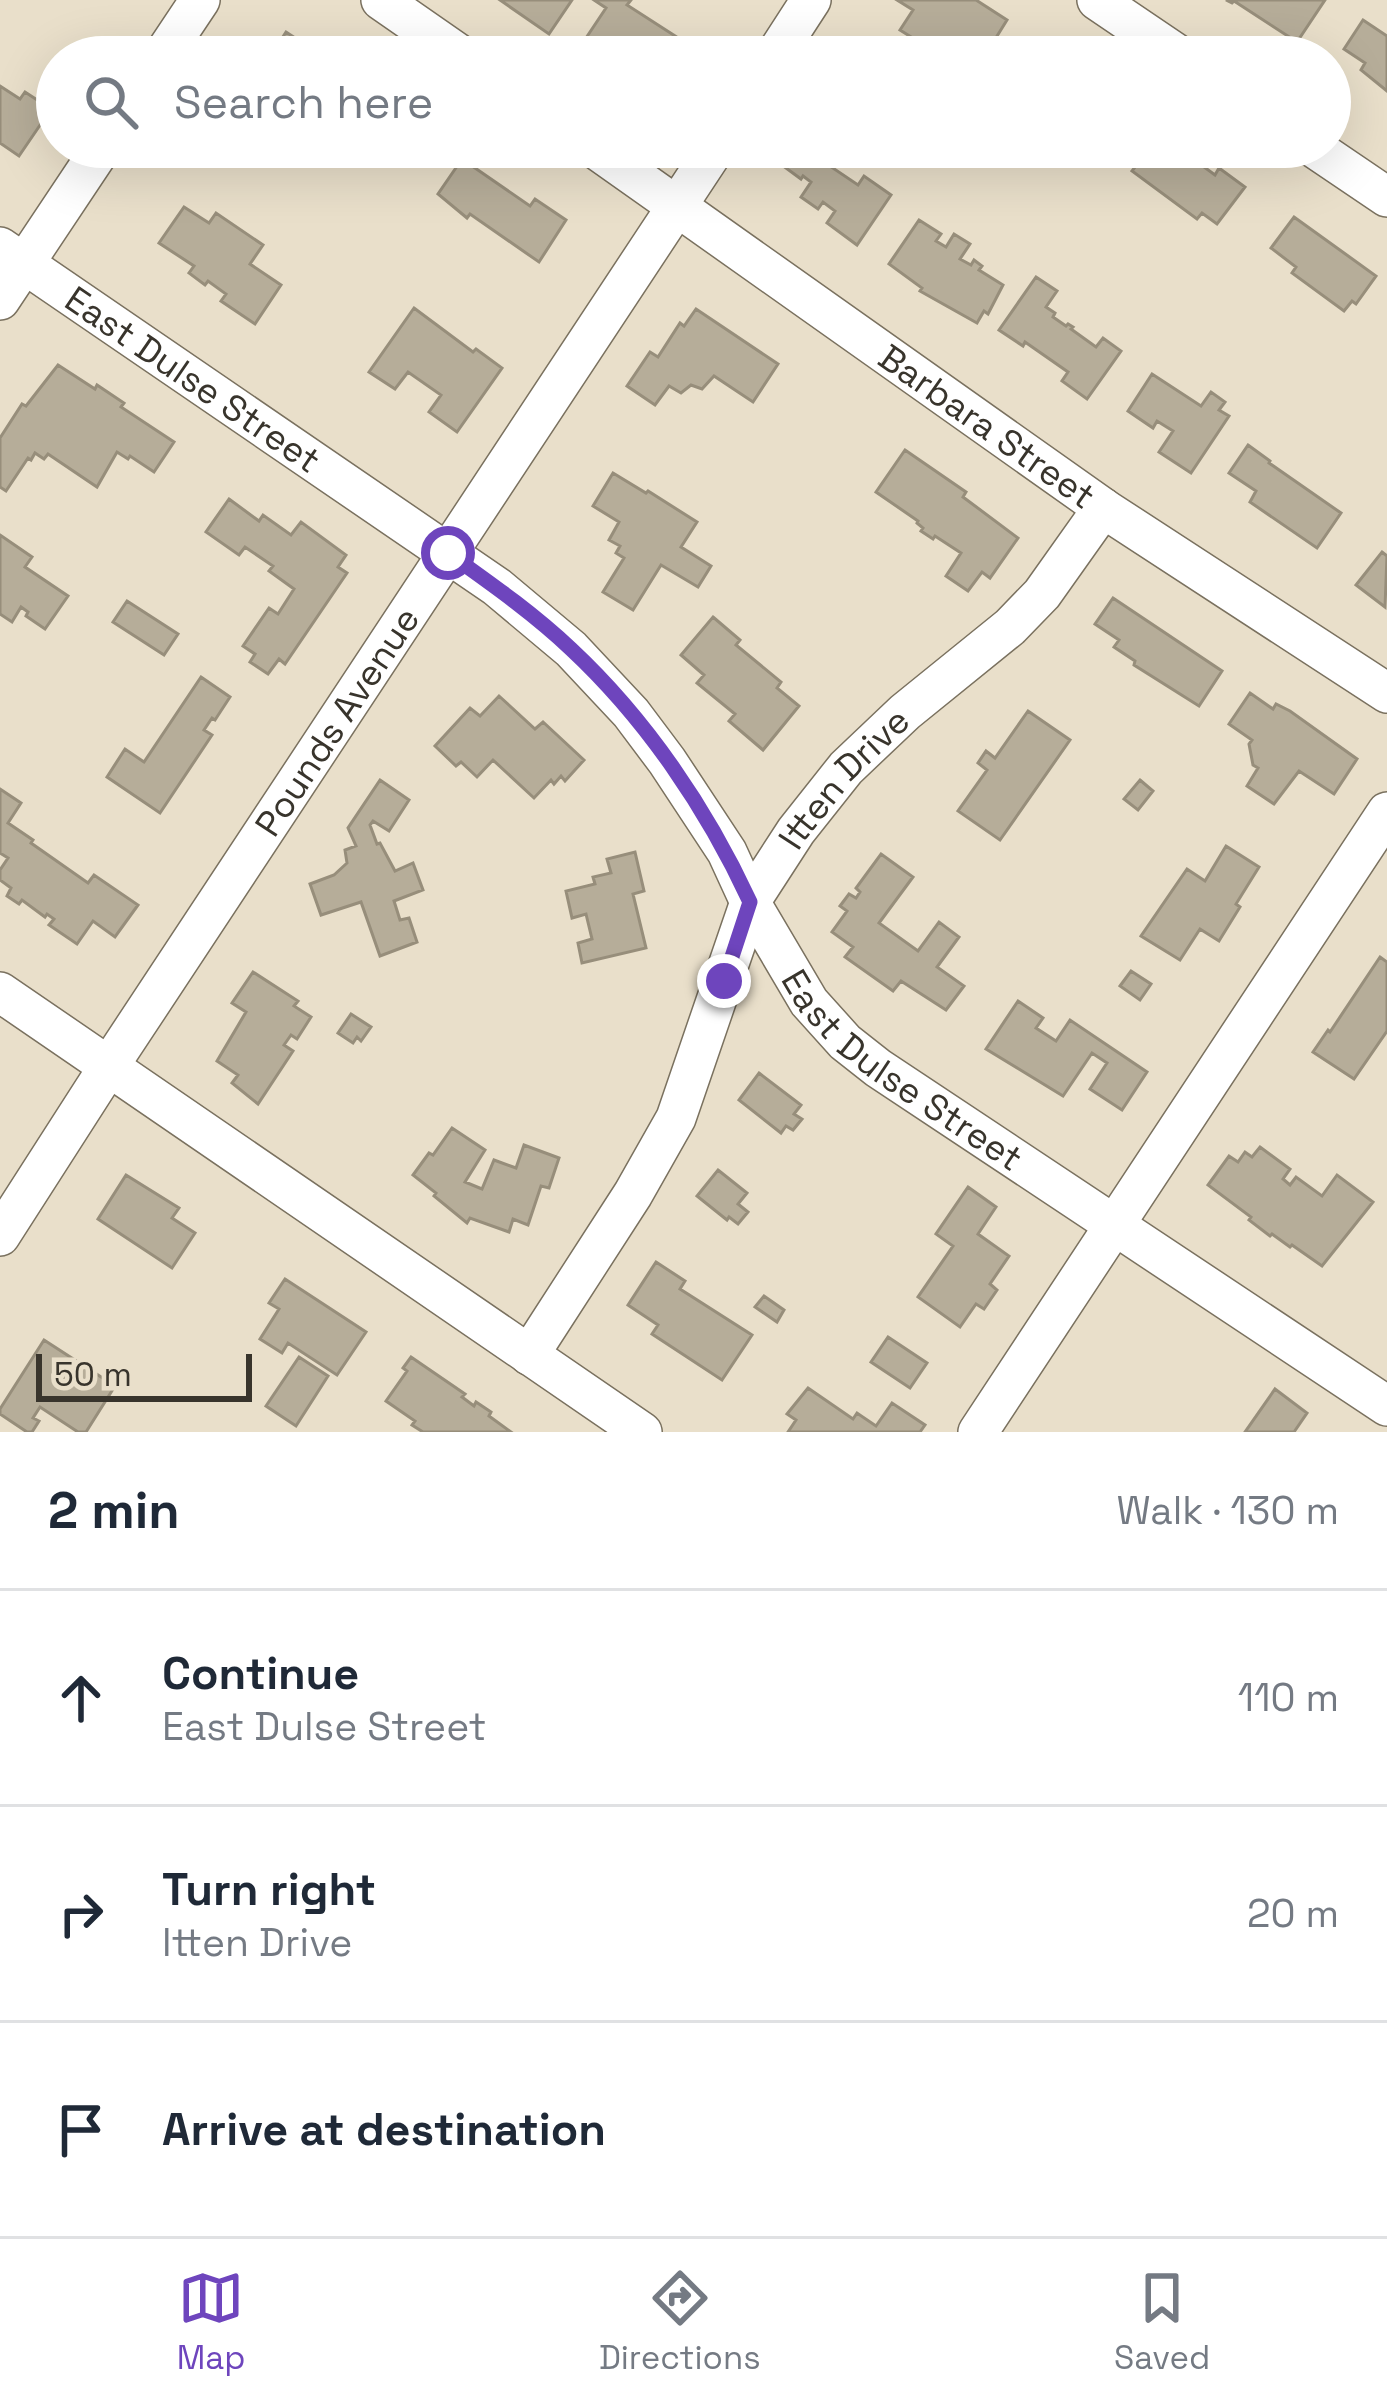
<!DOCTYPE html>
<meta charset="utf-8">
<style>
:root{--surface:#fff;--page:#f2f2f3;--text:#1f2937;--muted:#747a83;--line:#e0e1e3;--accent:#6e45bd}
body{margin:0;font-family:"Space Grotesk",sans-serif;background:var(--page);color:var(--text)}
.scale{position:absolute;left:36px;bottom:30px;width:216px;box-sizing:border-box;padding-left:12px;border:6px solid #38342c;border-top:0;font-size:33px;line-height:42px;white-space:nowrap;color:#38342c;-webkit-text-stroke:9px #e9dfca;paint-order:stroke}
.stop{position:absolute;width:36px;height:36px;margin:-27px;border:9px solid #6e45bd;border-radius:50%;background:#fff}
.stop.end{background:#6e45bd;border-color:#fff;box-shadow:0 3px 12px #0008}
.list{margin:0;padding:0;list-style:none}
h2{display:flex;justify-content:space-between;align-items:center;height:156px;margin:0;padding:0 48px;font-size:51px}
h2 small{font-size:39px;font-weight:400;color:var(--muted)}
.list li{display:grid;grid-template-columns:78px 1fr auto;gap:36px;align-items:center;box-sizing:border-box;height:216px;padding:0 48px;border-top:3px solid var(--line)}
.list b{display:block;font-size:45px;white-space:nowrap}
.list p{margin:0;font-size:39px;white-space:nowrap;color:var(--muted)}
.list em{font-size:39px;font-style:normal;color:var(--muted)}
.icon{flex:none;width:66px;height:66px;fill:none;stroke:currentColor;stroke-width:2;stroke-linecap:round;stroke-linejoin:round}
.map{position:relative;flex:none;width:1387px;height:1432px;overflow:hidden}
.search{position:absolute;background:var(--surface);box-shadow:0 12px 48px #0002;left:36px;right:36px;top:36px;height:132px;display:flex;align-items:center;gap:30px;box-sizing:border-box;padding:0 42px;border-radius:66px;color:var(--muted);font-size:45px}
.sheet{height:804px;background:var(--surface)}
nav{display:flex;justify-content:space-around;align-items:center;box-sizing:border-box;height:168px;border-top:3px solid var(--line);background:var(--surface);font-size:33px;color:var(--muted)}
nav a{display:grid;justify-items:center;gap:6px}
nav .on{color:var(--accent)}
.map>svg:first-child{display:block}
</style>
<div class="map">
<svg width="1387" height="1432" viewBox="0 0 1387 1432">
<rect width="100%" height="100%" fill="#e9dfca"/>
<path fill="#b6ad99" stroke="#978e7b" stroke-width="3" d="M500,0H572L549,34Z
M594,0H631L627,5L703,54L701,57H602L582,44L606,8Z
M897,0H976L1007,20L984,57H958L939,45L935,52L900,30L913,10Z
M1226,0H1325L1297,42L1234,1L1232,3Z
M1363,20L1387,36V91L1361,70L1365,63L1344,49Z
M286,32L324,57H270Z
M0,86L20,99L25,92L51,109L19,156L0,143Z
M784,147H822L815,156L858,185L864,176L891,195L857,245L827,223L835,211L823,202L818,209L801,197L811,182L803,176L801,179L775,160Z
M1150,147H1156L1186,166L1192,158L1215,175L1219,168L1245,187L1217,224L1202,213L1197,219L1132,171Z
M462,159L530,206L535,199L566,220L539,262L470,214L467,218L438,194Z
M184,207L209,223L216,213L263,245L250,264L281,285L255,324L221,301L226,294L208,281L205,285L189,273L194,266L159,243Z
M1294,217L1376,276L1356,304L1352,301L1344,311L1292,273L1296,267L1271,248Z
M919,220L941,234L936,241L946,247L954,234L970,244L960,259L971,265L974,260L982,266L979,270L1003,285L988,314L984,311L977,323L920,291L922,288L889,264Z
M1036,277L1057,291L1046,307L1055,313L1053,317L1066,326L1068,324L1073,327L1071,329L1096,347L1103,338L1121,351L1087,399L1062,381L1068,372L1025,342L1023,346L999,330Z
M414,308L473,352L476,349L502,368L457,432L429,412L441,395L408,372L395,389L369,372Z
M696,309L778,364L753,402L714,376L702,389L691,385L681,393L669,386L655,405L627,386L650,352L658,357L680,323L684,326Z
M58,365L95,389L97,385L124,403L121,407L174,442L154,472L130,456L128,459L117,452L97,487L48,454L44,459L35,453L31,460L28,458L6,491L0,487V438L22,404L26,406Z
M1152,374L1201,406L1211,392L1225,402L1219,410L1229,416L1191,473L1159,452L1173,431L1157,421L1153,428L1128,411Z
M1248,445L1270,461L1269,463L1341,513L1317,548L1250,502L1256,491L1229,473Z
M905,450L966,492L963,497L1018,538L990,578L982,572L968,591L946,576L961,553L935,536L933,539L921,531L923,528L917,523L918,521L876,492Z
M613,473L646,493L648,491L697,522L681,547L711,566L698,587L661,565L633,610L603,592L624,558L616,553L620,546L609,540L619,522L593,506Z
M229,499L259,521L263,515L291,535L301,522L346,555L338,567L347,573L285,664L279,659L268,674L250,662L255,654L243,646L269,608L278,614L294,589L269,571L273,566L245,547L239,555L206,532Z
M0,535L32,557L25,567L68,596L45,629L26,616L28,612L21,607L12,622L0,614Z
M1382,552L1387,556L1385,607L1356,585Z
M1113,598L1222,671L1199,706L1134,665L1135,661L1114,647L1119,640L1095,624Z
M127,601L178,634L164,655L113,622Z
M713,617L740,640L736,645L781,682L777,688L799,706L763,750L729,721L735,714L697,683L704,675L681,655Z
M201,677L230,697L215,720L212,718L204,730L212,735L160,813L107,777L125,749L144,762Z
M1250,693L1273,709L1276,704L1290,711L1357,759L1334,794L1299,771L1274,804L1247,786L1258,768L1253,765L1249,744L1252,740L1229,724Z
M499,696L535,729L543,722L584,760L565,781L561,776L554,784L551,780L534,798L493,760L477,777L461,762L456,766L435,746L470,708L480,716Z
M1028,711L1070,740L1000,840L958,811L987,770L978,763L986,751L995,758Z
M380,780L409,800L389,831L373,821L370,825L377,844L380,843L395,871L413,863L423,890L394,901L400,920L409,918L417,942L380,956L361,902L321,915L310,884L334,875L347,863L345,850L356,846L348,828Z
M1140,780L1153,791L1138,810L1124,799Z
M0,789L21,803L8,823L33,840L31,843L88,883L94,875L138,905L115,937L93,921L77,944L49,925L54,919L47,914L45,917L22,900L19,904L7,896L11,888L0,880V870L8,858L0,853Z
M1226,846L1259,867L1236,904L1240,907L1219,941L1200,929L1180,960L1141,936L1187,869L1205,881Z
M635,852L644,891L633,894L646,948L582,963L578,943L592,939L586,914L572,918L566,891L595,884L593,877L611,873L607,859Z
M881,854L913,877L879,923L918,951L939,922L959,937L937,967L964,986L946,1010L901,981L893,991L845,957L853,947L832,932L847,911L840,906L849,894L856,898L860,892L856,888Z
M1380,957L1387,962V1031L1354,1079L1313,1052L1328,1030L1330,1032Z
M1131,971L1151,984L1140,1000L1120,986Z
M253,972L298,1001L294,1006L311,1017L297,1039L291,1035L284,1045L293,1051L258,1104L232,1083L238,1075L217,1061L246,1012L232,1003Z
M1018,1001L1043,1018L1036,1028L1056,1041L1070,1020L1147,1072L1122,1110L1090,1089L1107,1063L1092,1053L1063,1096L986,1049Z
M351,1014L371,1027L361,1041L357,1037L353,1043L338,1033Z
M759,1073L801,1105L794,1114L802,1119L793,1130L786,1126L781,1133L739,1100Z
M452,1128L485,1150L465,1182L482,1189L494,1160L516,1168L524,1145L559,1158L549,1188L541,1186L528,1225L513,1219L509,1232L470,1218L467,1223L434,1196L436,1193L413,1175L429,1153L433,1155Z
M1260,1147L1290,1169L1283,1179L1290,1185L1296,1177L1322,1196L1337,1175L1373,1202L1322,1266L1292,1245L1290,1247L1272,1234L1270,1236L1249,1220L1251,1217L1208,1185L1229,1156L1238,1162L1245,1152L1252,1157Z
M718,1170L747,1193L738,1204L748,1212L738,1224L729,1217L727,1220L697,1196Z
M126,1175L179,1208L172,1218L195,1233L172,1268L98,1219Z
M968,1187L996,1207L978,1234L1009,1256L990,1284L997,1290L984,1309L976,1304L960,1327L918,1297L953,1246L936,1234Z
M656,1262L685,1281L680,1289L752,1335L722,1380L652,1334L658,1325L628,1305Z
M285,1279L366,1332L337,1375L288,1343L282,1353L260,1339L279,1309L269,1303Z
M764,1296L784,1310L777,1322L755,1307Z
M888,1337L927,1363L910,1388L871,1362Z
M44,1340L115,1386L86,1432H78L40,1407L33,1418L39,1421L32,1432H27L0,1414V1409Z
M299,1357L328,1376L296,1426L266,1406Z
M411,1357L465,1394L462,1397L474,1406L476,1402L491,1412L489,1416L511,1432H423L412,1425L415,1421L386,1401L407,1371L403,1368Z
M808,1388L853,1419L857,1413L876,1426L892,1403L925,1425L920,1432H788L796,1420L787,1414Z
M1275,1389L1307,1413L1294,1432H1245Z"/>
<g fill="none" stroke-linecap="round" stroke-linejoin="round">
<defs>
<g id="minor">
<path d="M381,0L463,57"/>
<path d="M1097,0L1181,57"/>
<path d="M162,57L200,0"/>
<path d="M774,57L811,0"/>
<path id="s1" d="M593,147L1103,508L1387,693"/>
<path d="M1313,147L1387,197"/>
<path id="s2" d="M0,247L497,587L571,649L631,713L667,761L727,852L750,902L809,1002L845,1042L878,1068L1387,1406"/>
<path d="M0,300L102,147"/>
<path d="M0,992L642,1432"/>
<path id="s3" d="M0,1236L109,1066L716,147"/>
<path id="s4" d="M529,1355L633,1194L676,1118L750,902L796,831L846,768L905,712L1010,627L1042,594L1103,508"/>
<path d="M978,1432L1387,812"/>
</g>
</defs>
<use href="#minor" stroke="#7a715f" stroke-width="42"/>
<use href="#minor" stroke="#fff" stroke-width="39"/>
</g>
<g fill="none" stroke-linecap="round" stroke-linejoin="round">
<path stroke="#6e45bd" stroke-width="15" d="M448,553C490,583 533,613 571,649C646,719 707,809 750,902L724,981"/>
</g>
<g text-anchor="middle" stroke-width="9" stroke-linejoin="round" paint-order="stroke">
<g font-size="36" fill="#38342c" stroke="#e9dfca">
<text dy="13" stroke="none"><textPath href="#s2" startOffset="234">East Dulse Street</textPath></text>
<text dy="13" stroke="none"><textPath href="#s1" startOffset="483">Barbara Street</textPath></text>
<text dy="13" stroke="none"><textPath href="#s3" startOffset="615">Pounds Avenue</textPath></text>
<text dy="13" stroke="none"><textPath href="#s4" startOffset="663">Itten Drive</textPath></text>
<text dy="13" stroke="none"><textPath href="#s2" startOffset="1242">East Dulse Street</textPath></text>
</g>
</g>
</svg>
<div class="scale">50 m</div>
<div class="stop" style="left:448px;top:553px"></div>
<div class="stop end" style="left:724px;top:981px"></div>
<div class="search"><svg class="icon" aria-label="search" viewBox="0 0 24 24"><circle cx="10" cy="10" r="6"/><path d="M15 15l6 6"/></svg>Search here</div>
</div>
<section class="sheet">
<h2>2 min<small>Walk · 130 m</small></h2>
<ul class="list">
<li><svg class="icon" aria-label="ahead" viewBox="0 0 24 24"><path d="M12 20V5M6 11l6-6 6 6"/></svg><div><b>Continue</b><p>East Dulse Street</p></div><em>110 m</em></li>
<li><svg class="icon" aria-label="right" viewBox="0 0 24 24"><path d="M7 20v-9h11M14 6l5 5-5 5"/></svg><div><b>Turn right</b><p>Itten Drive</p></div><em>20 m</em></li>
<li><svg class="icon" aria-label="arrive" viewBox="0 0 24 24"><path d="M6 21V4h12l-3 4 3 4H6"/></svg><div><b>Arrive at destination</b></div></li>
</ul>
</section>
<nav>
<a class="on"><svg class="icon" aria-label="map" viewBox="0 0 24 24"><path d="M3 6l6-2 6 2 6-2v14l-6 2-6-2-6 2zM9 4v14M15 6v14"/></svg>Map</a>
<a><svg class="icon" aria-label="directions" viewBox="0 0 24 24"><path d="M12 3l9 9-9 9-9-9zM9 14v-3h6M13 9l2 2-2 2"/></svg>Directions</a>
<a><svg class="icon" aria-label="saved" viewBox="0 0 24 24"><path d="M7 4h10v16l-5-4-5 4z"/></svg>Saved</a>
</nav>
